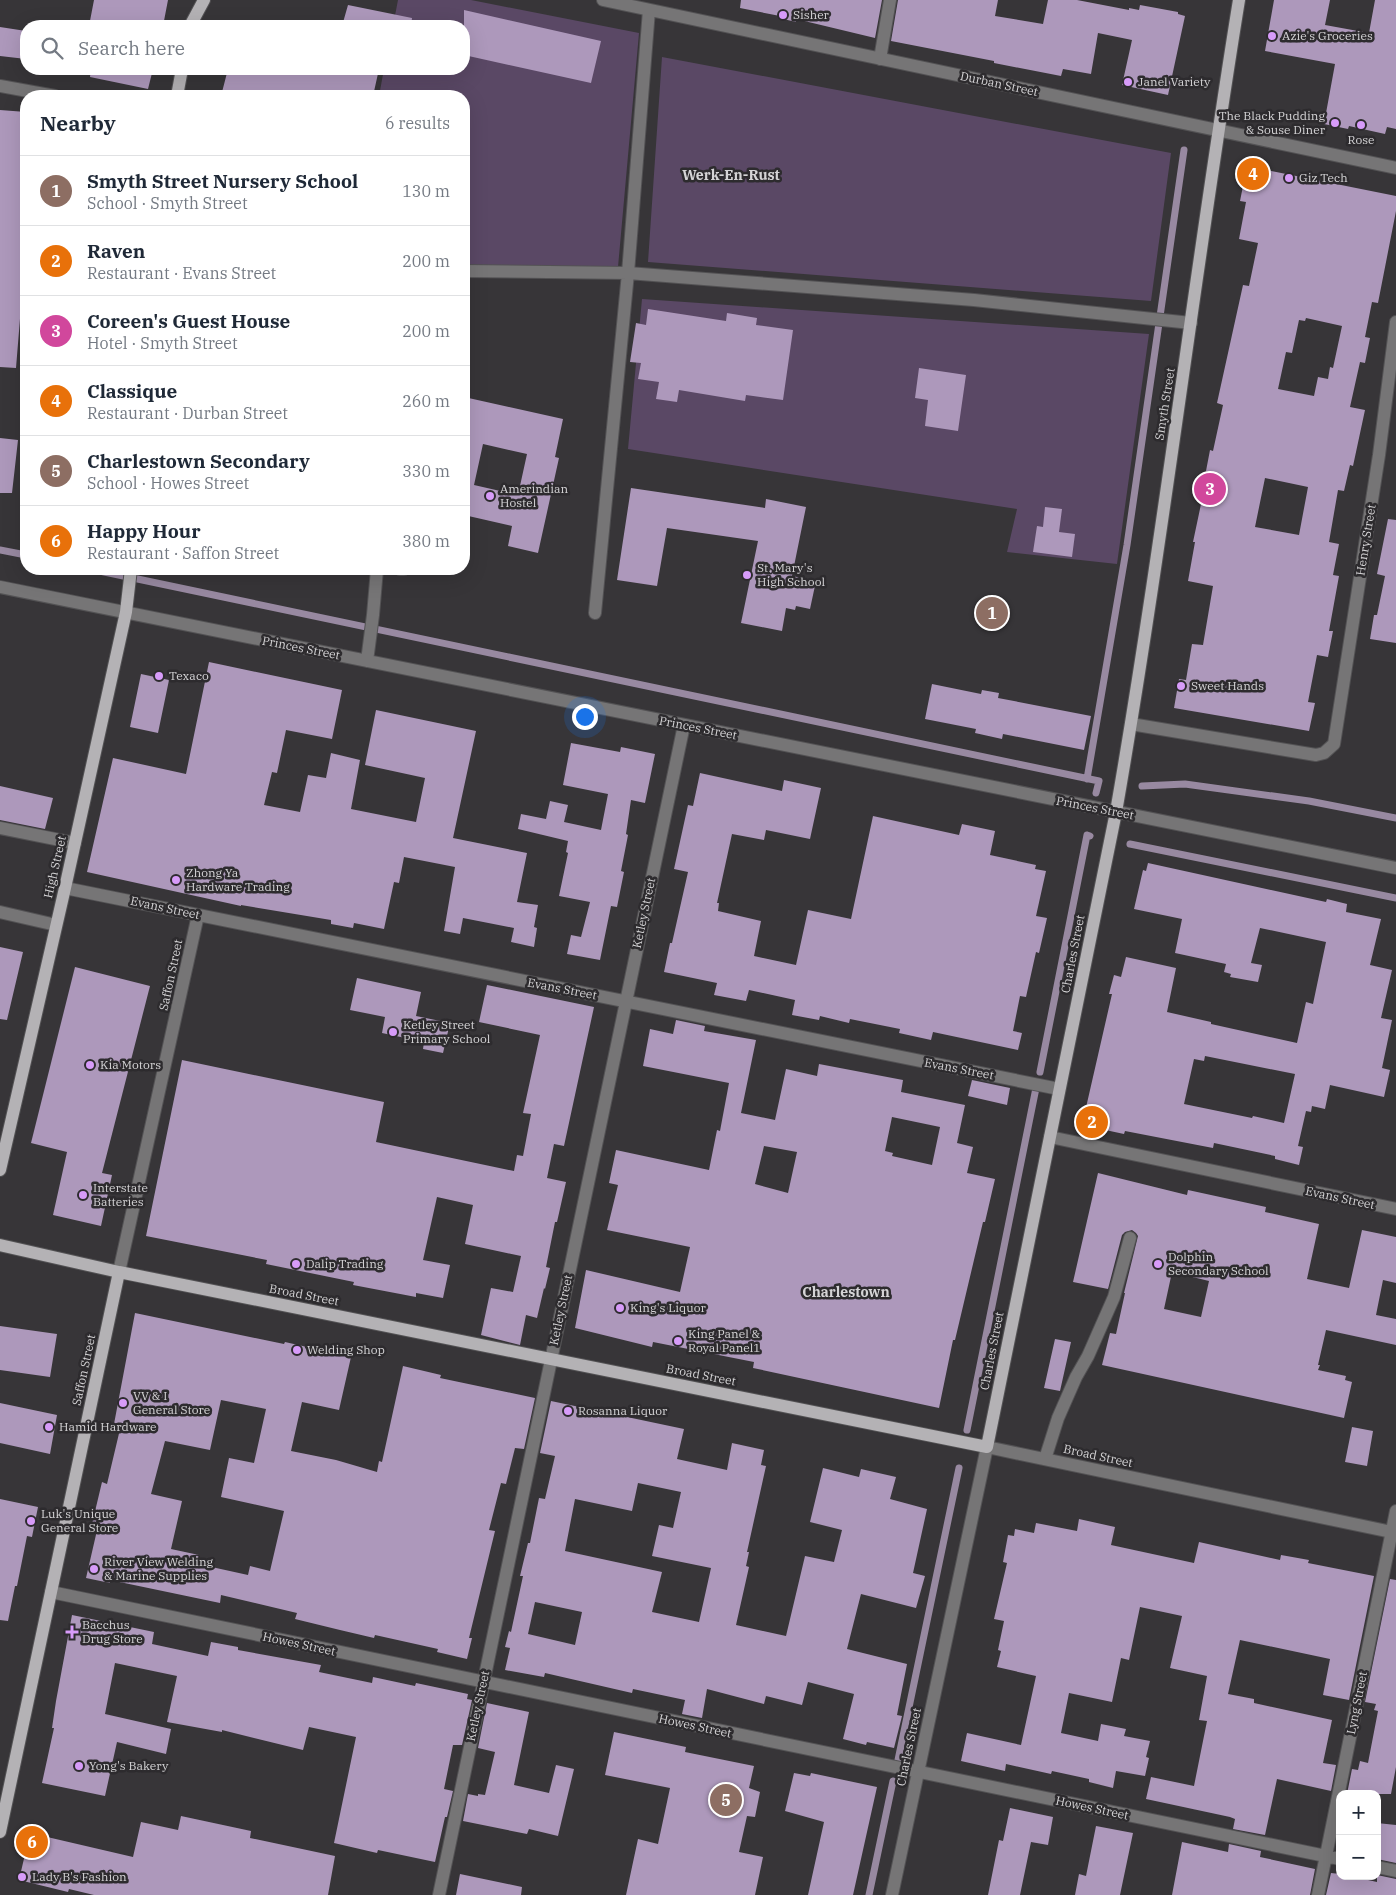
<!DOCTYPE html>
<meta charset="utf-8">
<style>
:root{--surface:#fff;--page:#f6f6f7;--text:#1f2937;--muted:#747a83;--line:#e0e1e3;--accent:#725c8e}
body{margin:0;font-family:"IBM Plex Serif",serif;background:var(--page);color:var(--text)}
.controls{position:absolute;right:15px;bottom:15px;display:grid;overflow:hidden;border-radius:10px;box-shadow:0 5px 20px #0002}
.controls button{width:45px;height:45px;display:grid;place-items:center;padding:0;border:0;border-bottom:1px solid var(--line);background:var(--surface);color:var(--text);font:25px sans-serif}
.you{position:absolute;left:584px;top:716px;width:18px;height:18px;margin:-12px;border:4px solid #fff;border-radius:50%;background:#1a73e8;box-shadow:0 0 0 8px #1a73e833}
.badge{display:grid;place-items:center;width:32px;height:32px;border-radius:50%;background:var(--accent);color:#fff;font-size:16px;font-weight:700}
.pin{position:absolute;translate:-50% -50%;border:2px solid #fff;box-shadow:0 1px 5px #0006}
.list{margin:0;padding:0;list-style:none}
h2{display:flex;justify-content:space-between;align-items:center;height:65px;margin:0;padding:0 20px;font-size:21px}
h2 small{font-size:16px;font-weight:400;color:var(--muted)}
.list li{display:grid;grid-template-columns:32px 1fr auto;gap:15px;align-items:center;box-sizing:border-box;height:70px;padding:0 20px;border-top:1px solid var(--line)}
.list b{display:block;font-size:19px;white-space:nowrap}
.list p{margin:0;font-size:16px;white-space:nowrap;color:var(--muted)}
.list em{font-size:16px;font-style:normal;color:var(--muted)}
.icon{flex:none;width:28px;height:28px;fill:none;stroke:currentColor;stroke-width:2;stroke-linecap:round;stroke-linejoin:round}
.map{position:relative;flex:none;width:1396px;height:1895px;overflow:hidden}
.search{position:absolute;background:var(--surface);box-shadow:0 5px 20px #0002;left:20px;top:20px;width:450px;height:55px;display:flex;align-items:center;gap:12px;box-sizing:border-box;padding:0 18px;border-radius:20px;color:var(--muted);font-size:19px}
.panel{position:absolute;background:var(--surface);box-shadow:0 5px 20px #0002;left:20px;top:90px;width:450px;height:485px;border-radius:20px}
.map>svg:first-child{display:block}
</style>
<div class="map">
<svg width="1396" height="1895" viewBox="0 0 1396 1895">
<rect width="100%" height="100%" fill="#373538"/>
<path fill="#5a4865" d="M398,0H471L639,33L618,267L464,265V96H379L384,69H464V26H393Z
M662,57L1171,153L1151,301L648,262Z
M642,299L1149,334L1117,564L1007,552L1017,509L628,449Z"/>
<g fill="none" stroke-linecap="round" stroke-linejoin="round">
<path stroke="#9889a1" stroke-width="7" d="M0,550L26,555
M90,569L1099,781L1096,793
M1087,779L1127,545L1184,150
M1142,786L1185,784L1309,801L1396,818
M1130,844L1396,898
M1040,1072L1087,835L1090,836
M967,1430L1036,1088
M898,1760L959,1468
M869,1895L893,1781"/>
</g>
<path fill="#ad98bb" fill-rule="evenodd" d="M94,0H168L163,26H89Z
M741,0H882L875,38L796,19V22L779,18L780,16L740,8Z
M898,0H998L995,16L1043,24L1048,0H1077L1129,10V8L1139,10L1140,5L1178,12V14L1185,16L1168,95L1122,85L1132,40L1098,33L1091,74L1063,69L1061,76L994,63V61L891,41Z
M1274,0H1330L1325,25L1369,33L1375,0H1396V129L1387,127L1385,134L1349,126L1348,129L1324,124L1335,64L1265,51Z
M348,5L412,18L411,26H342Z
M464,10L601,41L591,83L464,55Z
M0,27L26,31V59L0,56Z
M91,69H153L148,89L90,77Z
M228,69H379L373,96H221Z
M0,110L26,112V245L16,368L0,367Z
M1247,166L1396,196V211L1378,303L1372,302L1365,337L1370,338L1365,363L1360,362L1350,407L1365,410L1353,466L1350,465L1344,491L1338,490L1329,542L1339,544L1333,575L1339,576L1329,631H1333L1328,657L1317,655L1308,702L1315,703L1309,731L1174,708L1179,679L1186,680L1192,644L1203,645L1213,586L1188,581L1195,542H1193L1208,471H1206L1210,450L1213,451L1223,405L1217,403L1243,285L1249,286L1258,243L1239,239L1246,202L1240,201ZM1306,318L1342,326L1333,368L1330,367L1328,379L1318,377L1314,396L1278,389L1286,352L1292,353L1299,320L1305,321ZM1265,478L1308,487L1299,535L1255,527Z
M648,309L726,321L727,313L757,318L756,325L793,330L783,400L746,395L745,401L679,390L677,402L656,399L659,382L638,379L641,363L630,362L636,323L646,325Z
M919,368L966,375L958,431L925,426L928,400L915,398Z
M464,397L563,419L555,457L559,458L538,553L508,546L512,526L464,515ZM483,444L527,454L518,495L474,485Z
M0,438L18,440L12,493H0Z
M631,488L765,508L766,499L806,507L792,576L816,581L810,609L796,606L795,610L786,608L782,631L741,623L758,541L667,528L657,586L617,580Z
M1045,507L1062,509L1059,532L1075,534L1072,557L1033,552L1037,526L1043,527Z
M1388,519L1396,520V643L1370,639L1374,615H1377L1385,576L1377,574Z
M209,662L342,690L332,739L286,730L277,773L272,772L264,805L300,812L308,775L326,778L331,753L360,760L351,809L416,822L425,778L365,765L376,710L476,731L453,838L527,853L517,902L538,905L534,927L537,928L534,947L511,942L514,928L463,918L460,934L444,931L455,867L404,857L399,883L394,882L384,929L354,923L353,928L331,924V920L241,905V906L87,872L113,758L186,774Z
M141,674L169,680L158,733L130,727Z
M932,684L981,694L982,690L999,693L998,698L1091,716L1084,750L1003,734L1002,739L975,733L976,729L925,719Z
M571,743L620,752L621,747L655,754L645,803L631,800L626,834L628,835L621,871L624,872L617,907L611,906L600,960L567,954L571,935L581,937L590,902L559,896L568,853L566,852L568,841L518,829L521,814L546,819L550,801L568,805L564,822L601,830L608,794L563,785Z
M700,773L782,791L784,780L821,788L810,839L766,830L764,840L732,834L717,903H719L718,911L761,921L754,956L796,965L808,910L851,919L873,816L959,835L962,824L995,831L990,855L1036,865L1035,869L1046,871L1036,916L1047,918L1039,953L1036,952L1026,997L1020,996L1013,1031L1022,1033L1018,1050L933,1032L931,1040L899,1033L900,1029L850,1019L849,1023L820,1016L819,1020L792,1015L795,1000L749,990L746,1001L714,995L717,983L664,972L670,943H672L688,872L674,869L688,805L693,806Z
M0,786L53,798L45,829L0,820Z
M1148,863L1326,902L1327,899L1347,904L1346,912L1381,919L1370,965L1392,970L1381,1018L1392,1020L1382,1068L1390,1070L1384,1097L1330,1085L1325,1109L1312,1106L1311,1112L1306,1111L1298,1146L1303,1147L1299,1165L1275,1159V1156L1214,1143L1213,1148L1125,1131L1124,1134L1082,1125L1112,994H1109L1114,975L1121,977L1126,957L1176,968L1167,1012L1211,1022V1024L1297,1043L1306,1002L1313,1004L1326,942L1260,928L1251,963L1262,965L1258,982L1230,977L1231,974L1224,972L1226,964L1175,953L1182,919L1134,909L1143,870L1146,871ZM1205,1056L1295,1074L1284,1123L1253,1116L1252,1118L1184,1104L1194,1059L1204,1061Z
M0,947L23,952L7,1020L0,1019Z
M75,967L150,986L102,1173L112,1175L101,1226L53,1215L67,1152L31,1143Z
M357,978L421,992L416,1016L450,1023L443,1053L423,1049L424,1042L382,1033L385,1017L350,1010Z
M487,985L594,1007L564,1146L554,1144L547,1178L566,1182L557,1222H555L546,1267L550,1268L545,1289L544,1288L537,1318L526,1315L520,1345L481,1335L491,1288L513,1292L521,1256L465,1244L473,1205L437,1197L423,1260L450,1265L443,1298L416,1293V1297L353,1285L354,1282L266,1264L267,1260L146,1236L182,1060L384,1102L376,1142L514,1171L517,1155L523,1156L531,1114L523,1113L540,1035L479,1022Z
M676,1020L705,1026L704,1031L756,1040L741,1113L775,1120L786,1069L817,1076L819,1064L903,1080L901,1092L965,1105L957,1143L973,1147L967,1173L995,1179L985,1222H983L955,1340H953L939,1408L753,1368L754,1362L653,1342L652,1347L575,1328L586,1270L680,1292L690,1247L607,1230L618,1185L609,1183L616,1150L709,1170L717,1130L720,1131L729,1083L643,1066L650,1029L673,1034ZM892,1117L940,1127L932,1165L892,1156L893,1153L885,1151ZM764,1146L797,1152L788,1193L755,1184Z
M972,1080L1010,1088L1007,1105L968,1096Z
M1098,1173L1187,1195L1188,1190L1266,1207L1265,1212L1319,1224L1307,1279L1349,1288L1362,1230L1396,1237V1283L1383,1280L1376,1315L1396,1319V1345L1326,1330L1318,1365H1320L1318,1370L1346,1376L1345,1380L1352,1382L1344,1418L1102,1365L1110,1333L1116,1334L1125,1293H1124L1138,1236L1136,1233L1132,1230L1125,1232L1122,1235L1108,1289L1073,1282ZM1172,1272L1209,1281L1201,1317L1164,1309Z
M135,1313L284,1344L285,1342L351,1357L339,1410L302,1402L291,1451L336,1460L377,1472L379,1461L382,1462L403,1366L441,1375L440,1378L535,1398L524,1449L515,1448L506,1484L501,1483L489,1530L495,1531L469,1638H472L467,1659L437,1652L438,1649L375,1635L374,1638L340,1630L295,1619L297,1613L221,1595L220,1603L110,1580V1583L86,1578L98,1526L92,1524L102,1482L107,1484L121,1425L114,1424ZM221,1400L266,1409L254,1463L229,1458L221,1497L284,1511L270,1571L250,1566L248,1575L198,1564L199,1555L171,1549L182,1501L151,1494L165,1441L210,1450Z
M0,1326L57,1334L50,1377L0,1370Z
M1055,1339L1071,1342L1060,1391L1044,1388Z
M551,1401L684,1429L677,1459L727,1470L732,1443L764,1450L761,1465L766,1466L747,1552H749L746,1566L749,1567L736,1625L786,1636L805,1556L834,1562L842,1530L810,1522L823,1468L859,1477L861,1469L896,1477L890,1499L927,1509L913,1573L925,1576L916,1608L861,1594L847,1649L907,1664L897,1715L902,1716L894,1748L867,1742L866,1745L843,1739L854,1694L808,1682L802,1705L766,1696L764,1704L707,1689L702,1718L682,1714L685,1700L633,1689L632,1693L545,1673L544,1677L505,1670L510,1648L505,1647L509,1631L511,1632L523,1576H520L528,1543H530L539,1498L545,1499L555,1456L540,1453ZM638,1483L681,1492L673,1528L659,1525L652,1556L711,1568L699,1622L652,1612L662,1572L565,1551L575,1499L632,1511ZM535,1602L582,1612L575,1645L528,1634Z
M0,1403L57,1415L50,1454L0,1443Z
M1352,1427L1373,1431L1367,1466L1345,1462Z
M0,1499L38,1507L32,1537L27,1536L17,1586H15L8,1621L0,1620Z
M1079,1519L1115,1527L1111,1545L1194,1563L1199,1542L1280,1560L1281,1555L1309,1560L1308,1563L1374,1576L1349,1700L1323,1695L1330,1659L1240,1640L1228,1694L1254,1699V1703L1332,1720L1323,1763L1336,1765L1331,1791L1277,1779L1265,1835L1233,1829L1235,1819L1230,1817L1146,1799L1151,1777L1194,1786L1207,1721L1199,1720L1207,1676L1170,1668L1182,1616L1140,1607L1129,1660L1121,1658L1112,1702L1069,1693L1061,1733L1098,1741L1101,1724L1126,1729L1124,1736L1150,1741L1146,1757L1149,1758L1145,1776L1116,1771L1113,1788L1089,1782V1779L1052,1771L1051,1774L1006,1764L1005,1771L961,1761L967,1733L1021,1745L1036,1676L997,1667L1001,1651L998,1650L1004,1621L994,1619L1007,1563L1003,1562L1008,1535L1014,1536L1015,1529L1034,1533L1036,1523L1077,1531Z
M1390,1579L1396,1580V1767L1391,1794H1347L1352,1769L1358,1770L1360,1761L1368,1763L1378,1711L1374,1710L1376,1704L1365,1702Z
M72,1615L154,1632L152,1644L208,1656L211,1642L238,1647V1650L321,1665L319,1672L372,1683L373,1677L415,1686L416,1683L468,1694L467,1699L472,1700L462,1745H453L444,1789L453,1791L447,1817H445L435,1862L378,1850L377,1853L334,1843L356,1737L309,1727L303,1750L222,1730V1732L167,1722L177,1676L115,1663L105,1714L171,1729L166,1754L117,1742L105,1796L42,1783L54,1728H52L56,1701Z
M487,1703L529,1712L514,1785L549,1793L556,1765L574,1769L558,1836L529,1829L527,1834L463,1821L468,1794L478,1796V1794L485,1795L495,1752L478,1748Z
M614,1732L686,1747L685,1752L754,1766L749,1788L760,1792L755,1817L747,1816L739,1852L763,1857L755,1895H626L638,1839L658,1844L670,1788L605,1775Z
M794,1773L810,1776L811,1773L877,1787L853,1895H808L824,1822L785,1811Z
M1010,1808L1053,1817L1048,1845L1031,1842L1020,1895H988L999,1840L1003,1841Z
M181,1816L251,1831L250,1838L335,1856L328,1895H94L69,1889L68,1892L19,1880L30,1833L133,1857L141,1822L178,1830Z
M1377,1823L1396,1825V1863L1377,1859Z
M1096,1826L1133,1833L1120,1895H1075L1079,1874L1086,1876Z
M1182,1842L1228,1852L1229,1844L1261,1851L1260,1857L1315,1869L1310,1895H1172Z
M1331,1873L1340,1874V1876H1350L1377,1882V1875L1396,1879V1895H1326Z
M460,1874L522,1887L521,1895H456Z"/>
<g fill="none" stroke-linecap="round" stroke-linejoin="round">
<defs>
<path id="minor" d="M603,0L1396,168
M880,59L890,0
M0,86L55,96
M464,271L628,273L974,300L1191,323
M400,569H404
M0,587L1396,868
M595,613L628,273L649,10
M367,661L373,615L377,569
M1131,724L1316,755L1324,753L1334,744L1379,455L1396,322
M0,828L75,843
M65,888L1059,1089
M0,912L56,925
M1050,1137L1396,1209
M119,1272L198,915
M1045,1459L1058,1418L1076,1377L1088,1356L1114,1297L1130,1238
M51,1592L1340,1859
M1377,1867L1396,1871
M439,1895L684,725
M892,1895L987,1447L1396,1533
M1318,1895L1396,1511"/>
<path id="major" d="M190,26L204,0
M177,96L182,69
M0,1170L65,888L126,612L131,569
M0,1245L119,1272L987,1447L1116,812C1163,542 1195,270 1239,0
M0,1832L119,1272"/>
</defs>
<use href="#minor" stroke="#535254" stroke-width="14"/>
<use href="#major" stroke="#535254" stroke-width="14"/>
<use href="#minor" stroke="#767576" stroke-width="12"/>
<use href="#major" stroke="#b4b2b5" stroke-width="12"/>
</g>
<g fill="#d79bf9" stroke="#2d2b2e" stroke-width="2">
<circle cx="783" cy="15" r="5"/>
<circle cx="1272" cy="36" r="5"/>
<circle cx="1128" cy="82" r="5"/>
<circle cx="1335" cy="123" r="5"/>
<circle cx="1361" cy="125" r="5"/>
<circle cx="1289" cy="178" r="5"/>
<circle cx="490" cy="496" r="5"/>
<circle cx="747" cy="575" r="5"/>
<circle cx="159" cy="676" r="5"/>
<circle cx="1181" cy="686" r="5"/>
<circle cx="176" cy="880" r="5"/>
<circle cx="393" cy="1032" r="5"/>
<circle cx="90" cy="1065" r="5"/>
<circle cx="83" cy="1195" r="5"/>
<circle cx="296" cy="1264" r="5"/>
<circle cx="1158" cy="1264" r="5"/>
<circle cx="620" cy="1308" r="5"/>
<circle cx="678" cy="1341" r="5"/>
<circle cx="297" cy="1350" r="5"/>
<circle cx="123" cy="1403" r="5"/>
<circle cx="568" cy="1411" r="5"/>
<circle cx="49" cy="1427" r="5"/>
<circle cx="31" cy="1521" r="5"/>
<circle cx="94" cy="1569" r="5"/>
<path d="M69.5 1624.5h5v5h5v5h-5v5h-5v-5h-5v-5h5z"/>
<circle cx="79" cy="1766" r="5"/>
<circle cx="22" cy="1877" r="5"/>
</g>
<g text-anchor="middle" stroke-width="5" stroke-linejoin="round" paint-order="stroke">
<g font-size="12" fill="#d5d4d6" stroke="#2d2b2e" text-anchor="start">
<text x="793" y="19">Sisher</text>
<text x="1282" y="40">Azie's Groceries</text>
<text x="1138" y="86">Janel Variety</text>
<text x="1325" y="120" text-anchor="end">The Black Pudding<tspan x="1325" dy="14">&amp; Souse Diner</tspan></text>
<text x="1361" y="144" text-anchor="middle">Rose</text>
<text x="1299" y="182">Giz Tech</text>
<text x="500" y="493">Amerindian<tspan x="500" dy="14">Hostel</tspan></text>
<text x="757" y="572">St. Mary's<tspan x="757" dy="14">High School</tspan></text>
<text x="169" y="680">Texaco</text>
<text x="1191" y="690">Sweet Hands</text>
<text x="186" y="877">Zhong Ya<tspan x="186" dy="14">Hardware Trading</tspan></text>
<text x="403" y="1029">Ketley Street<tspan x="403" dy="14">Primary School</tspan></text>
<text x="100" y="1069">Kia Motors</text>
<text x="93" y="1192">Interstate<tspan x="93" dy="14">Batteries</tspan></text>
<text x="1168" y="1261">Dolphin<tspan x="1168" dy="14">Secondary School</tspan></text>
<text x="306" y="1268">Dalip Trading</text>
<text x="630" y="1312">King's Liquor</text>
<text x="688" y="1338">King Panel &amp;<tspan x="688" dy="14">Royal Panel1</tspan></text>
<text x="307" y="1354">Welding Shop</text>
<text x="133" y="1400">VV &amp; I<tspan x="133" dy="14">General Store</tspan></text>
<text x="578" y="1415">Rosanna Liquor</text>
<text x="59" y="1431">Hamid Hardware</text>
<text x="41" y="1518">Luk's Unique<tspan x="41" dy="14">General Store</tspan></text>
<text x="104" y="1566">River View Welding<tspan x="104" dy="14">&amp; Marine Supplies</tspan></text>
<text x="82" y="1629">Bacchus<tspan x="82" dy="14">Drug Store</tspan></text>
<text x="89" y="1770">Yong's Bakery</text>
<text x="32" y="1881">Lady B's Fashion</text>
</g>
<g font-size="12" fill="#d5d4d6" stroke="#2d2b2e">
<text transform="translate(999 84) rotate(12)" y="4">Durban Street</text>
<text transform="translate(1165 404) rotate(-81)" y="4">Smyth Street</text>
<text transform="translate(1366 540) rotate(-81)" y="4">Henry Street</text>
<text transform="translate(301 648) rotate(11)" y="4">Princes Street</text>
<text transform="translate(698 728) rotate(11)" y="4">Princes Street</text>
<text transform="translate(1095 808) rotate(11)" y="4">Princes Street</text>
<text transform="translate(55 867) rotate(-77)" y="4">High Street</text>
<text transform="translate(165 908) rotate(12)" y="4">Evans Street</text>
<text transform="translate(644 913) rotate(-78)" y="4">Ketley Street</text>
<text transform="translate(1073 954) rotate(-79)" y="4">Charles Street</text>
<text transform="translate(171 975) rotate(-78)" y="4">Saffon Street</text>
<text transform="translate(562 989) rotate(11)" y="4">Evans Street</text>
<text transform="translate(959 1069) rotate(11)" y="4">Evans Street</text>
<text transform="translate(1340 1198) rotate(12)" y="4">Evans Street</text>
<text transform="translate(304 1295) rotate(11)" y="4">Broad Street</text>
<text transform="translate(561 1310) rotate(-78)" y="4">Ketley Street</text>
<text transform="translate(992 1351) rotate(-79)" y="4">Charles Street</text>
<text transform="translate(84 1370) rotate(-78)" y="4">Saffon Street</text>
<text transform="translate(701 1375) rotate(11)" y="4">Broad Street</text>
<text transform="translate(1098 1456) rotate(12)" y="4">Broad Street</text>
<text transform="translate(299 1644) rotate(12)" y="4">Howes Street</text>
<text transform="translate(1357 1703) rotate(-79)" y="4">Lyng Street</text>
<text transform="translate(478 1706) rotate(-78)" y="4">Ketley Street</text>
<text transform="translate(695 1726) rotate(12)" y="4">Howes Street</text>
<text transform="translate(909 1747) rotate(-78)" y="4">Charles Street</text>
<text transform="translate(1092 1808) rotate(12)" y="4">Howes Street</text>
</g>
<g font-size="14" font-weight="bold" fill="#d5d4d6" stroke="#2d2b2e">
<text x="731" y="180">Werk-En-Rust</text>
<text x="846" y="1297">Charlestown</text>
</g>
</g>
</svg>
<div class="controls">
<button>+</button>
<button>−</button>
</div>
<div class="you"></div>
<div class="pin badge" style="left:992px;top:613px;background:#8d6e63">1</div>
<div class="pin badge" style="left:1092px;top:1122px;background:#e8710a">2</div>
<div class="pin badge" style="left:1210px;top:489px;background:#d1479c">3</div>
<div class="pin badge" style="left:1253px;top:174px;background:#e8710a">4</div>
<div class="pin badge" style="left:726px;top:1800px;background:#8d6e63">5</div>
<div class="pin badge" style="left:32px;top:1842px;background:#e8710a">6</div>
<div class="search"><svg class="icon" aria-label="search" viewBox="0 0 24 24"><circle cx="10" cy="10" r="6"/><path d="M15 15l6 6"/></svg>Search here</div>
<section class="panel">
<h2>Nearby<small>6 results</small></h2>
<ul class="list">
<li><span class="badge" style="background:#8d6e63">1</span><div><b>Smyth Street Nursery School</b><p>School · Smyth Street</p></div><em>130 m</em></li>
<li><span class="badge" style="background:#e8710a">2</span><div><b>Raven</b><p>Restaurant · Evans Street</p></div><em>200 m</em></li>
<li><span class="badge" style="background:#d1479c">3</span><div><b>Coreen's Guest House</b><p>Hotel · Smyth Street</p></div><em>200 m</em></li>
<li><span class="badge" style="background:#e8710a">4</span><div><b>Classique</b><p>Restaurant · Durban Street</p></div><em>260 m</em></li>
<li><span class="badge" style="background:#8d6e63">5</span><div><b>Charlestown Secondary</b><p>School · Howes Street</p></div><em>330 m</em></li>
<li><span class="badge" style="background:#e8710a">6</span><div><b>Happy Hour</b><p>Restaurant · Saffon Street</p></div><em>380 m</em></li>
</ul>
</section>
</div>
